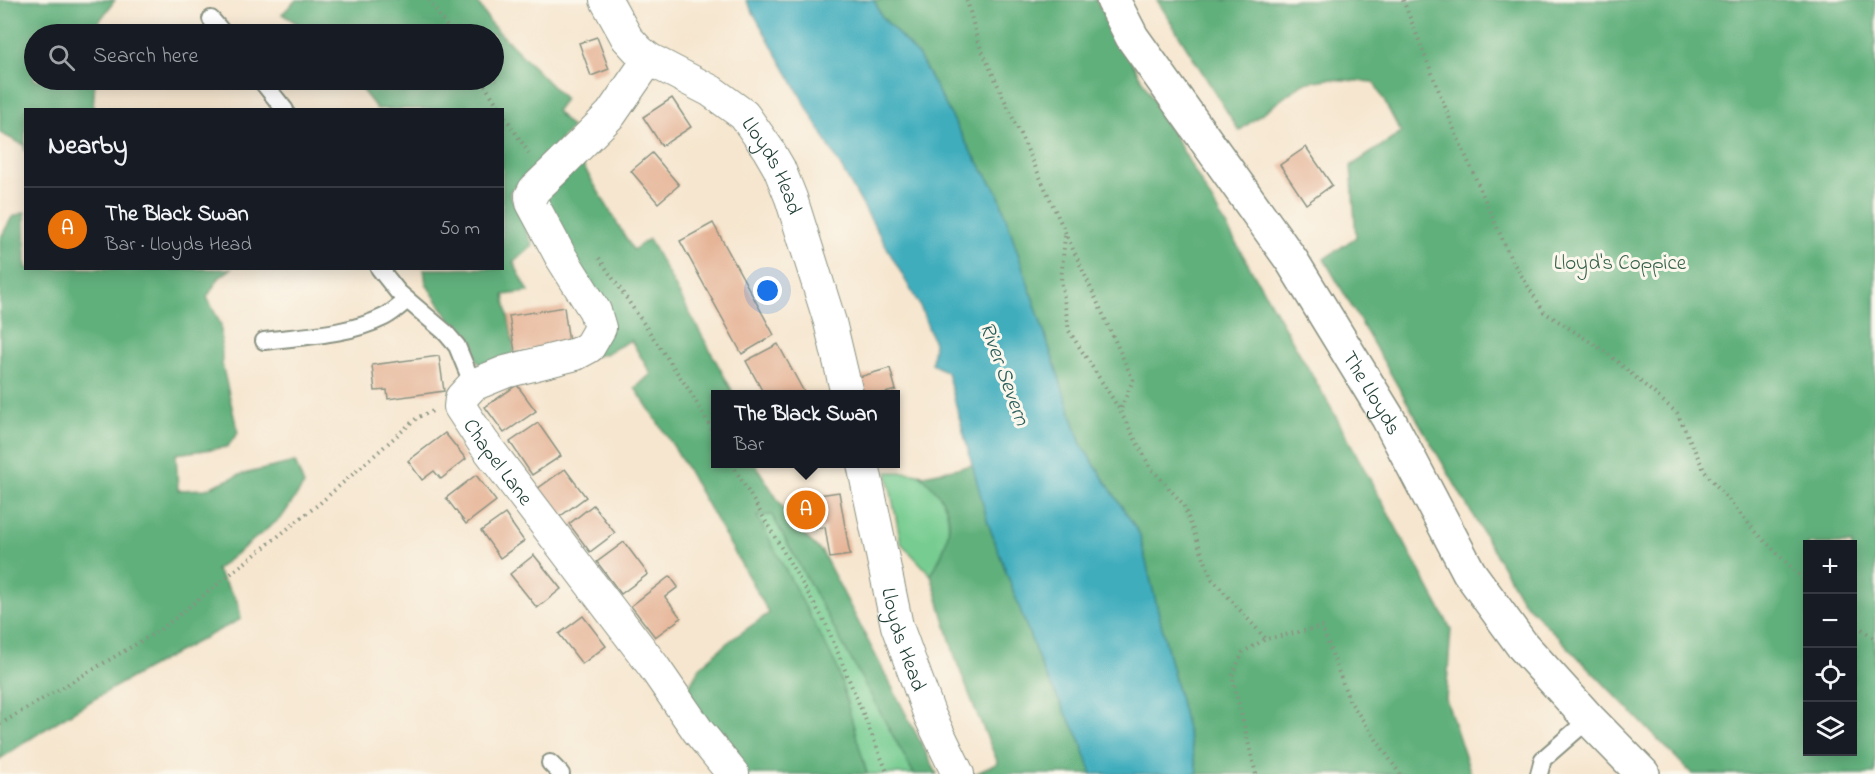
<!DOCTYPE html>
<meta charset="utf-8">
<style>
:root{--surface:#171b24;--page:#242831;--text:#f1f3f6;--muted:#9ea1a6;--line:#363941;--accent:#1a73e8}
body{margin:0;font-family:"Indie Flower",sans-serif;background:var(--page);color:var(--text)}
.controls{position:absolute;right:18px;bottom:18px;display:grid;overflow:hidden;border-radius:0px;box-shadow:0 3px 15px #0003}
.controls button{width:54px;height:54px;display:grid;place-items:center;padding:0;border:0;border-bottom:2px solid var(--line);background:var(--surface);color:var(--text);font:30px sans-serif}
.you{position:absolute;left:768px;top:291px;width:21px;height:21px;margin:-15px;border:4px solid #fff;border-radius:50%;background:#1a73e8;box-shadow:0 0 0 9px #1a73e833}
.badge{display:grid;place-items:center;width:39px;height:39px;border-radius:50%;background:var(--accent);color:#fff;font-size:20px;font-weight:700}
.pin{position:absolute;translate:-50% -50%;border:3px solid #fff;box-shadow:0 2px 6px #0006}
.popup{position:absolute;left:711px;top:390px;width:189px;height:78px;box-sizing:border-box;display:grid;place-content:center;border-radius:0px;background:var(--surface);filter:drop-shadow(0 2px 4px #0005);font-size:20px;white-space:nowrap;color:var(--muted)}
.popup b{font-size:22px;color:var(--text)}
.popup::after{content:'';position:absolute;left:50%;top:100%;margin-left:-12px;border:12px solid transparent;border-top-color:var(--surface)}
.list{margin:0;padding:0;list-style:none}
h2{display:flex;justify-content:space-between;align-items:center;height:78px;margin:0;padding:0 24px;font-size:26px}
h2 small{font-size:20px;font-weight:400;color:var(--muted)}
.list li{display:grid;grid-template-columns:39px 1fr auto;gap:18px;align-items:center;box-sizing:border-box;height:84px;padding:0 24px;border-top:2px solid var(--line)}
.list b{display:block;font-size:22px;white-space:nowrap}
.list p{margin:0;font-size:20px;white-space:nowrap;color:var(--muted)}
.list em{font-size:20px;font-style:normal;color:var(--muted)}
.icon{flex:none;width:33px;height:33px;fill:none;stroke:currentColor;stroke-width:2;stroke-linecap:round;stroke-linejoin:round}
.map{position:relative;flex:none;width:1875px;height:774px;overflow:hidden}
.search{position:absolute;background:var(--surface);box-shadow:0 3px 15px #0003;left:24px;top:24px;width:480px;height:66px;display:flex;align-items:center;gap:15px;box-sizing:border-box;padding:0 21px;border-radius:33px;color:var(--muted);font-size:22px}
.panel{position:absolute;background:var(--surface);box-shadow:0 3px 15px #0003;left:24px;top:108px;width:480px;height:162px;border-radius:0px}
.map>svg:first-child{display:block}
</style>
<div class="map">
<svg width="1875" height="774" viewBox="0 0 1875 774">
<rect width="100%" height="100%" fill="#fbf7ec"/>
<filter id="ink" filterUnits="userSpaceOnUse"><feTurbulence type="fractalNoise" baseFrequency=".0167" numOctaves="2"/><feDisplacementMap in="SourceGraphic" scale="12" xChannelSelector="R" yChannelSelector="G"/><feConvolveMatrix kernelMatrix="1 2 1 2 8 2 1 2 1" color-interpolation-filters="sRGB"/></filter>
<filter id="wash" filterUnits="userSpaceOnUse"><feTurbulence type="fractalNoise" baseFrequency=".008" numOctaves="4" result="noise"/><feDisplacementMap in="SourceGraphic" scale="24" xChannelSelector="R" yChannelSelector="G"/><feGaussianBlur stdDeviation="1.35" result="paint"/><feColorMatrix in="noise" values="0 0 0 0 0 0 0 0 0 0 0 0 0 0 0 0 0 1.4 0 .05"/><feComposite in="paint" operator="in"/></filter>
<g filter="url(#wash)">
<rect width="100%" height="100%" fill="#f6e6cf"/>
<path fill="#76cc91" stroke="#4a8462" stroke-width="1.5" d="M887,472C896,472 912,471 920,475C928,479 935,488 940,495C957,524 946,549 931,575L901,543Z
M756,515H772L914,774H867L862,756L780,561Z"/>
<path fill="#60b07b" stroke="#407658" stroke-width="1.5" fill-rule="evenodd" d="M0,0H115L98,23V34H34V80H95L93,109L26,110L25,152L24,145L0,133Z
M296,0H476L491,24L565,99L556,111L572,128L509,193L533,246L513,262L529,292L504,295L515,352L483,369L426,284L424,269L502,268V110L377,109L354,80H494V34H314L282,14Z
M874,0H1096L1334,413L1451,629L1446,699L1471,774H1198L1139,533L1081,444L998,193L970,150L918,55L882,17Z
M1157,0H1875V774H1692L1522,600L1324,259L1356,237L1351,166L1401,133L1374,82L1328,79L1303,83L1239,131ZM1852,544V752H1808V544Z
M582,164L633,250L649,239L734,394H716V464H755L795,527L822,552L937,774H914L772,515L757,516L837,667L867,774H747L683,697L700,667L727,643L769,613L676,450L635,388L651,374L631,340L605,354L586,358L597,348L543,200Z
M25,212L26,268L231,269L219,278L207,297L221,325L222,364L238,433L227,447L176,454L178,490L206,489L239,475L295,462L304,485L282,517L216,570L238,602L241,619C158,661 77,706 0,759V239L12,217Z
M973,465L988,523L1043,671L1080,739L1092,774H975L998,763L975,709L956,660L931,575C955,533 959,507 919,474L924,475Z"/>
<path fill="#3fadbd" stroke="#2f7578" stroke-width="1.5" d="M746,0H874L882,17L918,55L970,150L998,193L1081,444L1139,533L1198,774H1092L1080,739L1043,671L988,523L947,372L932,364L934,343L920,306Z"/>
<g id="blocks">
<path fill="#e6b598" d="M597,37L609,69L591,76L579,43Z
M672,98L691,127L662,146L643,117Z
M1306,147L1332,185L1306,204L1280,165Z
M652,153L679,185L658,203L631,171Z
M713,223L774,335L742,354L680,241Z
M564,307L569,343L515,352L509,316Z
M778,344L805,394H764L746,361Z
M439,356L444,391L388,399L387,390L375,391L372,365Z
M890,368L896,390L881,394H864L859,377Z
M517,385L536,411L504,433L485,407Z
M538,423L561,456L532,475L510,442Z
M445,433L466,459L441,479L434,471L422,480L408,461Z
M565,469L586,497L558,518L537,489Z
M476,475L496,501L466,524L446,498Z
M839,492L850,555L830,558L825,527L804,530L799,498Z
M593,505L615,533L590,552L569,524Z
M505,514L524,541L500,558L481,531Z
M624,542L648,574L621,594L597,562Z
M534,555L561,589L537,608L510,574Z
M670,576L678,587L665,597L681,618L655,637L631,606Z
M583,616L606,646L582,664L559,634Z"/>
</g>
</g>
<g filter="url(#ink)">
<use href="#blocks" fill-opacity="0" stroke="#8a9282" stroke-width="1.5"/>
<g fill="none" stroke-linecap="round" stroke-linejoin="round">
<defs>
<path id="service" d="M211,19L224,34
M261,80L285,110
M379,268L398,292L445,332L457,346L473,385
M264,341C303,336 348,335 384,317C392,313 400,306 407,300
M550,763L561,774
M1539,774L1543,759L1589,719"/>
<g id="minor">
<path id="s1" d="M606,0L627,38L639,51L649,59L711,91L744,115L768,149L779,168L791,198L830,322L847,394"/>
<path d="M561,164L611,114L649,59"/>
<path id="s2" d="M531,196L532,203L561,257L595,311L600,328L589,347L576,354L505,372L473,385L461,398L460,407L483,442L654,667L698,731L733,774"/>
<path id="s3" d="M863,464L897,626L930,716L958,774"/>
</g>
<g id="tertiary">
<path id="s4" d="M1113,0L1132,37L1292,261L1388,418L1469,572L1522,645L1589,719L1643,774"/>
</g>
</defs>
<use href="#service" stroke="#8a9282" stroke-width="20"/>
<use href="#minor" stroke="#8a9282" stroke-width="34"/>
<use href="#tertiary" stroke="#8a9282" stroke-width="36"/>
<path stroke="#8a9282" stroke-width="4" stroke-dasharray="1.5 4.5" stroke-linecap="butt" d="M429,0L452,34
M967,0L978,42L1133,380L1120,411L1150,467L1183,504L1212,579L1266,639
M1403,0L1453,127L1511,259L1544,312L1606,352L1677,413L1705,472L1754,530L1808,584
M481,80L501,110
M502,112L530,155
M1065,236L1061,280L1069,331L1120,410
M599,258L689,390L716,436
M732,464L826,624L888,774
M1852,622L1875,639
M0,724L160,630L320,503L418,417L433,411
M1256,774L1232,676L1243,652L1266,639L1322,627L1349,700L1400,774"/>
<use href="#service" stroke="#fff" stroke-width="16"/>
<use href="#minor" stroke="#fff" stroke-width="32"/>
<use href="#tertiary" stroke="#fff" stroke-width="33"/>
<defs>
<path id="minor-bridge" d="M531,196L534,190L561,164"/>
</defs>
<use href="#minor-bridge" stroke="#8a9282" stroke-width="34" stroke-linecap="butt"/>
<use href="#minor-bridge" stroke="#fff" stroke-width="32"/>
</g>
</g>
<g text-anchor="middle" stroke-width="6" stroke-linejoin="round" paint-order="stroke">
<g font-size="21" fill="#1f3d34" stroke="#fbf7ec">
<text dy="7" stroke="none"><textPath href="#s1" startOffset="243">Lloyds Head</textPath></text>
<text dy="7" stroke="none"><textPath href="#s4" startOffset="471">The Lloyds</textPath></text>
<text dy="7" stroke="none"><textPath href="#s2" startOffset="388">Chapel Lane</textPath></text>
<text dy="7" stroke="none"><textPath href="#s3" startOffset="180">Lloyds Head</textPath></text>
</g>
<g font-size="21" fill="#35614b" stroke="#fbf7ec">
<text x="1620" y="269">Lloyd's Coppice</text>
</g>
<g font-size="22" font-style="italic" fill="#295f5d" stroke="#fbf7ec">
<text transform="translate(1006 373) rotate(70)" y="8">River Severn</text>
</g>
</g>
</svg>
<div class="controls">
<button>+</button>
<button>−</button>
<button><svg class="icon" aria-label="locate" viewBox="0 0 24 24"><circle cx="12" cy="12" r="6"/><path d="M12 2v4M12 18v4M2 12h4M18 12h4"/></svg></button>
<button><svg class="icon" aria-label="layers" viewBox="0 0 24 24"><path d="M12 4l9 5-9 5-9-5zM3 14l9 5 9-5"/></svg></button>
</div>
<div class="you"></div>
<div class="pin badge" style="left:806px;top:510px;background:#e8710a">A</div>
<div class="popup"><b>The Black Swan</b>Bar</div>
<div class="search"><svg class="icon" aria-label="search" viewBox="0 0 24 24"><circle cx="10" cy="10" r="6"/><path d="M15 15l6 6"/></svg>Search here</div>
<section class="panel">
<h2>Nearby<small></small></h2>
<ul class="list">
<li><span class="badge" style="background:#e8710a">A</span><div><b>The Black Swan</b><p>Bar · Lloyds Head</p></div><em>50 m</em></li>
</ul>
</section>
</div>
